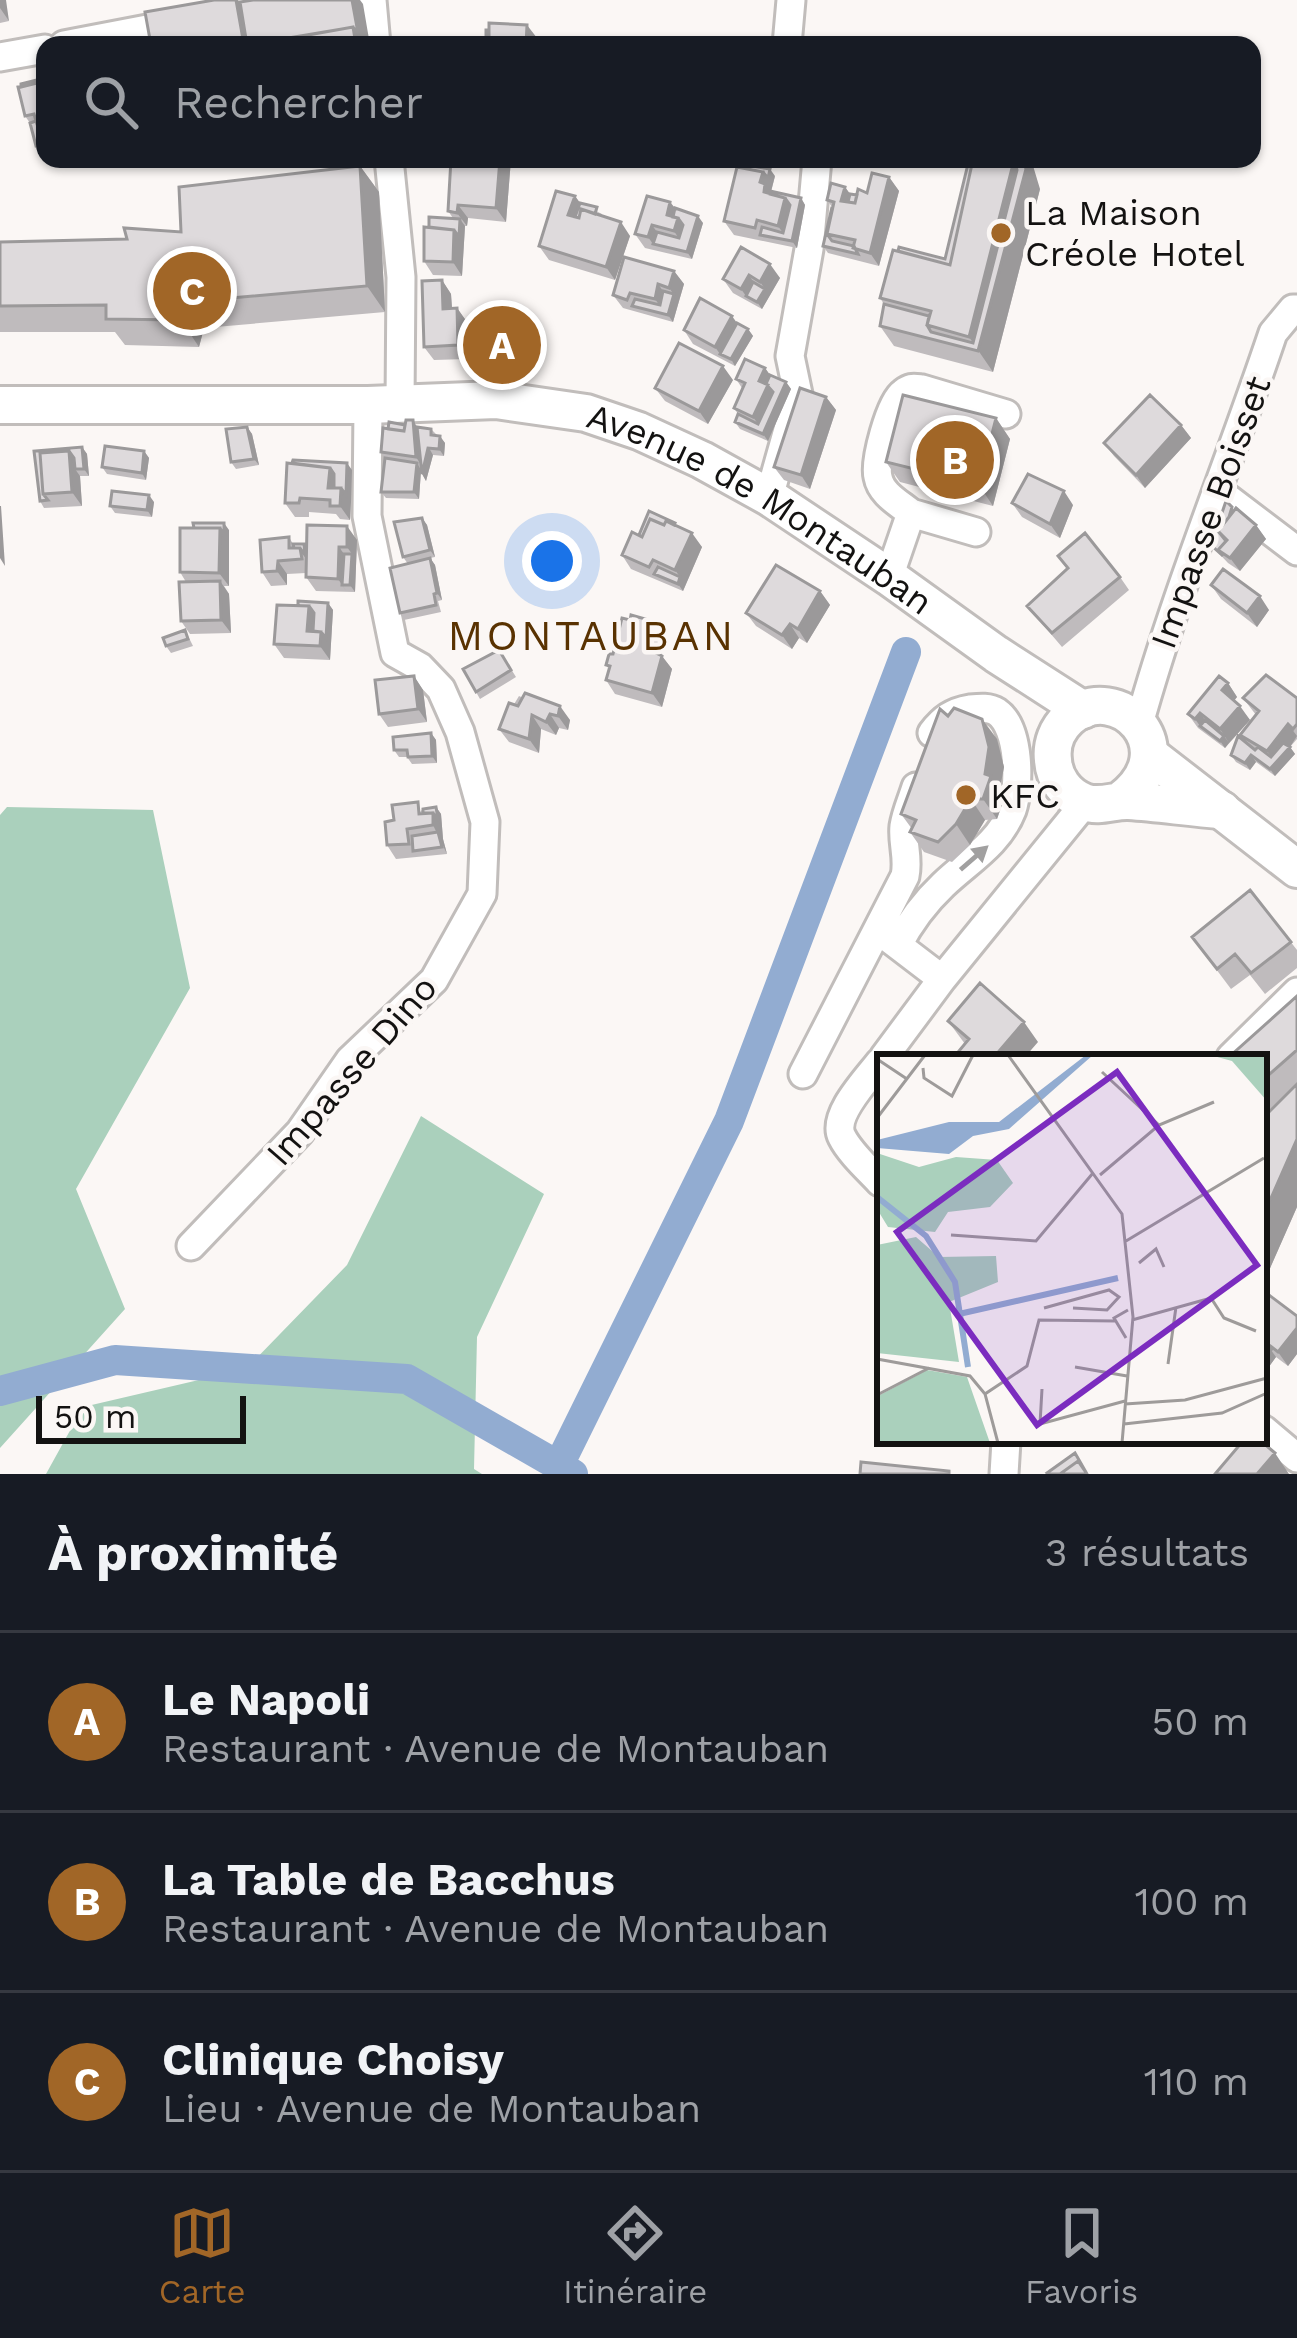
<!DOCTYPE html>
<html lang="fr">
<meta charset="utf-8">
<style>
:root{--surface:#171b24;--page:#20242c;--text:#f1f3f6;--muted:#9ea1a6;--line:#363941;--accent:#a16627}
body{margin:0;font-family:"Work Sans",sans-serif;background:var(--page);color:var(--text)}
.scale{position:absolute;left:36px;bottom:30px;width:210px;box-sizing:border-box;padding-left:12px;border:6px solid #131211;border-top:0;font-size:33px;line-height:42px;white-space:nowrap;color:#131211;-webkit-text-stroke:9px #fbf7f5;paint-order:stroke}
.you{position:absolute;left:552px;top:561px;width:42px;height:42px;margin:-30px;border:9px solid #fff;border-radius:50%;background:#1a73e8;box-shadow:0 0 0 18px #1a73e833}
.badge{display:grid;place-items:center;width:78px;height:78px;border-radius:50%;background:var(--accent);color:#fff;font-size:39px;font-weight:700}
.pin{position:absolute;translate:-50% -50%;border:6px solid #fff;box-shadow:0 3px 12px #0006}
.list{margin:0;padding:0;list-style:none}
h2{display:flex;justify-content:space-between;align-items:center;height:156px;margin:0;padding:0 48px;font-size:51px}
h2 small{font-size:39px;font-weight:400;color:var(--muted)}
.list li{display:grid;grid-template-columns:78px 1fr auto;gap:36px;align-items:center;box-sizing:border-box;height:180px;padding:0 48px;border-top:3px solid var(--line)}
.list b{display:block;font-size:45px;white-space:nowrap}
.list p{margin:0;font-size:39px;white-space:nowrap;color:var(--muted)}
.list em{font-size:39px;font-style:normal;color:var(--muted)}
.icon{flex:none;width:66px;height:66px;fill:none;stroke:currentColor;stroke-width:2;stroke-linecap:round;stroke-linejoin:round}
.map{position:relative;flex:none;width:1297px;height:1474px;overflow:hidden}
.search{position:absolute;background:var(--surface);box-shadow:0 3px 9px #0004;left:36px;right:36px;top:36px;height:132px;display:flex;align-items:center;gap:30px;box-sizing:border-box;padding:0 42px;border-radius:24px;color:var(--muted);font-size:45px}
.sheet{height:696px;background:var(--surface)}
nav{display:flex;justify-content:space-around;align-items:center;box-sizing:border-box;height:168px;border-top:3px solid var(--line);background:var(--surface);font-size:33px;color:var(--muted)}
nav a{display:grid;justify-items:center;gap:6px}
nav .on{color:var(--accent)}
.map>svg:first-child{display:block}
</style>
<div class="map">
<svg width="1297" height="1474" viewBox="0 0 1297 1474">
<rect width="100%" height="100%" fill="#fbf7f5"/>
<path fill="#aad0bc" d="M7,807L153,810L190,988L76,1189L125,1309L0,1448V815Z
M421,1116L544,1194L477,1337L474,1469L482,1474H46L83,1407L246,1369L347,1265Z"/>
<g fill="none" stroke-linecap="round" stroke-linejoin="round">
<path stroke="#92acd1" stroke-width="30" d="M0,1391L115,1360L407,1379L573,1474
M559,1465L729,1121L906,652"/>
<defs>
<path id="minor" d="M372,0L376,45
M64,45L184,22
M787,45L791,0
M0,57L45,49
M389,159L401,277L400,403
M1218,491L1297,551
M769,497L798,394L790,356L809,249L817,159
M911,513C899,503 881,494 878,477C874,462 890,402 903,393C911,387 913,388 922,389L1006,414
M889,577L911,513L976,532
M1139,724C1176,591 1229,464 1273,333L1293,309H1297
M887,937L942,979
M898,945C910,922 924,903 943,885C968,861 999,844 1012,810C1020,786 1020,728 997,712C989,707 980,708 970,709C952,712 943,719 932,733
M884,1057L942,979L1085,803
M1231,1057L1297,992
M880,1062C867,1079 831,1116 842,1137C850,1153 868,1169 880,1182
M803,1074L905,876C909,858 902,843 904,826C906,813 912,800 916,787
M191,1246L300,1132L350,1060L434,980L482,894L485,822L460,732L441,689L420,667L395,653L367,516L368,405
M1264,1430L1297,1458
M1004,1474L1006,1441"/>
<g id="major">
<path id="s1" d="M0,405H368L496,400L586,413L639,431L702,460L769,497L889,577L996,654L1083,710"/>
<path d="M1150,755L1297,869"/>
<path d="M1121,800C1189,749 1117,677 1069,718C1057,729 1051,744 1053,760C1054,778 1066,795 1084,802C1100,808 1114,800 1129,801C1160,803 1191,808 1222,810"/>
</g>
</defs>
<use href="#minor" stroke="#c1bdbb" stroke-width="33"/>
<use href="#major" stroke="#c1bdbb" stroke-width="42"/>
<use href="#minor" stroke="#fff" stroke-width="27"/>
<use href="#major" stroke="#fff" stroke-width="36"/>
</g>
<path fill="#bfbbbd" d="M0,0L9,21L0,23Z
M45,78V152L41,153L36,146L30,123L25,116Z
M181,159H209L184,163Z
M451,159H511L506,222L468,218L467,226H465L462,276L433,275L424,261L429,227L453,218L448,211Z
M360,166L379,192L385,312L204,328L199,347L125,345L115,332H0V242L127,239L181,232Z
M775,176L771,192L801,198L805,205L797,248L734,235L724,221Z
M889,177L899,191L879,266L828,253L823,246L832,207L827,200L845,187L850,194L857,195L867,193Z
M1040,189L993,372L894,346L880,326L884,304L880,298L945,259Z
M575,196L580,203L602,214L601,216L630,236L615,280L549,260L539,246Z
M670,202L675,208L703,223L692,259L645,248L635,234Z
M741,247L780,278L762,309L733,293L723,279Z
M674,271L684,284L673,322L623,308L613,295Z
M442,280L451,294L452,309L457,308L467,322V359L434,360L424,347Z
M737,323L748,329L753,336L735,366L693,344L684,330Z
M515,331L511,361L490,359L485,352Z
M765,368L770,375L786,382L791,389L768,441L740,429L735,422L738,414L734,408L742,388L736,379Z
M733,380L708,424L665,401L655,388Z
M826,397L836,410L810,489L784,480L774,467Z
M996,418L1010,439L993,506L900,482L886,462Z
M1181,425L1191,438L1145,488L1114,456L1104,443Z
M247,427L252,434L259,465L236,469L231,462Z
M417,427L431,429L445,443L444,456L433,455L426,481L421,471L419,499L386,498L381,492L385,459L381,452L388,429Z
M82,447L87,454L89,476H80L82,506L44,508L40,501L34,451Z
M144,451L149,458L146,480L107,474L102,467Z
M352,470L350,520L340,519L336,514L309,512V517H295L285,503Z
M154,502L152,517L115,513L110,506Z
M1012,503L1073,505L1060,538L1022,517Z
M1234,510L1256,525L1266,539L1240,571L1228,563L1211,545Z
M422,518L427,525L435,557L430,558L435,565L442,600L438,601L441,612L404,620L400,613L408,564L403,557Z
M677,526L702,547L683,591L631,569L622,555L639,535Z
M229,530V586H224L229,594L231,633L190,634L181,621L186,582L180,572Z
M289,537L293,544H304L307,548L357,540L355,592L316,591L306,577V573L287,574V585L271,586L262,572Z
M1058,556L1120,577L1129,590L1062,647L1027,606L1067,569Z
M1211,585L1269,610L1257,627L1221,599Z
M820,591L830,605L807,643L799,638L792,649L756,626L746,613Z
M328,603L333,610L330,660L284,658L274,644L298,606Z
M185,630L193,646L171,653L166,646Z
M666,636L661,655L672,669L662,707L615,694L606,680L609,669L606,665L613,654Z
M499,650L516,677L480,699L463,669Z
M414,676L423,690L427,722L388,727L379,714Z
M1228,683L1237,697L1234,701L1250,720L1225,748L1198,728L1188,714Z
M519,696L570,720L568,730L559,728L556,735L541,729L539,753L509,742L499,729Z
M1243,698H1297V739L1290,747L1295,754L1275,776L1256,762L1250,770L1236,762L1231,755L1245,742L1240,735L1256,715Z
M948,716L997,739L1004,767L1000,788L1005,796L997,819L985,820L970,845L952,862L924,852L910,832L912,829L901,814Z
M431,733L436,740L437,763L412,764L407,757H399L394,750Z
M436,807L441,814L443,839L447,854L396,859L387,845L423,809Z
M1250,890L1297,950V968L1265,994L1250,975L1231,989L1192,937Z
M1297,996V1207L1264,1282V1057Z
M948,1021L1038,1042L965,1044Z
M1264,1293L1297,1316V1354L1288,1366L1276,1357L1268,1368L1264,1365Z"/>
<path fill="#9b999a" d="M0,0H6L9,21L0,8Z
M236,0H238L254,23L258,45H244Z
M352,0H360L363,4L370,45H356Z
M527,25L537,38V45H526Z
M500,159H511L506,222L496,208Z
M1012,159H1031L1040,189L993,372L969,337Z
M360,166L379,192L385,312L367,286Z
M770,169L775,176L769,199L760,182L763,172Z
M889,177L899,191L879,266L870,253Z
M845,187L855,201H841Z
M575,196L585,210L580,224L568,215Z
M785,198L795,212L788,240L778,226Z
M801,198L805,205L797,248L792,241Z
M670,202L680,215L687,232L683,245L674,231L667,215Z
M458,205L468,218L467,226L457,213Z
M698,216L703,223L692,259L687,252Z
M460,219L465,226L462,276L453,262L454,230Z
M621,222L630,236L615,280L606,267Z
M652,225L662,239L653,244L648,237Z
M770,264L780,278L762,309L757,302L765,289L760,282Z
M674,271L684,284L679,301L669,288Z
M749,275L758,289L746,296L751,303L741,289Z
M442,280L451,294L453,323L443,309Z
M658,284L668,298L664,312L655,299Z
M674,294L679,301L673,322L668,315Z
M186,302L204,328L199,347L181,320Z
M457,308L467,322V359L458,345Z
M732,316L742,330L720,354L715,347Z
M510,324L515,331L511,361L507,354Z
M748,329L753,336L735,366L731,359Z
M723,366L733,380L708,424L699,411Z
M765,368L775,382L778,399L763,431L753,417L759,381Z
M786,382L791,389L768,441L763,434Z
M826,397L836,410L810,489L801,475Z
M996,418L1010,439L993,506L979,485Z
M413,420L433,455L426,481L422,474L423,468L416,457Z
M1181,425L1191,438L1145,488L1136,475Z
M247,427L252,434L259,465L254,459Z
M440,436L445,443L444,456L439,449Z
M82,447L87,454L89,476L84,469Z
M69,451L79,465L75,469L80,476L82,506L72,492Z
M144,451L149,458L146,480L142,473Z
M347,463L352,470L351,502L346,495Z
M417,463L421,470L419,499L414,492Z
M330,468L339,481L333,494L328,488Z
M341,488L351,502L350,520L340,506Z
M1064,491L1073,505L1060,538L1050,524Z
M149,495L154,502L152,517L147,510Z
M0,506H1L5,566L0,558Z
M422,518L427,525L435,557L430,550Z
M224,523L229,530V586L219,573L220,528Z
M1256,525L1266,539L1240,571L1230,558Z
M347,526L357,540L355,592L350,585L352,554L347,547Z
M692,533L702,547L683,591L678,584L680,577L675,570Z
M339,547L349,561L342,585L347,592L338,579Z
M430,558L435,565L442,600L437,593Z
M278,561L287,574V585L277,571Z
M220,581L229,594L231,633L221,620Z
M820,591L830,605L807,643L798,629Z
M1260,596L1269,610L1257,627L1247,613Z
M328,603L333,610L330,660L320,646L321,632Z
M309,606L319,620L312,638L307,631Z
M656,622L666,636L659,664L650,650Z
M790,624L799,638L792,649L782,635Z
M662,656L672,669L662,707L652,693Z
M414,676L423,690L427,722L418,709Z
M1228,683L1237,697L1231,704L1222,690Z
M560,706L570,720L568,730L558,716Z
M1240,706L1250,720L1229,743L1220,729Z
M1200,713L1210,727L1200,726L1195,719Z
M550,714L559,728L556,735L546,722Z
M532,715L541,729L539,753L529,739Z
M982,719L997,739L1004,767L1000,788L1005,796L997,819L983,799L985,774Z
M1288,724L1297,736L1290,747L1295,754L1275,776L1270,769L1276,763L1267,751Z
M431,733L436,740L437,763L432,756Z
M1224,736L1229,743L1225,748L1220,741Z
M1251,755L1256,762L1250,770L1245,763Z
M971,799L985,820L970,845L956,824Z
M436,807L441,814L443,839L447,854L433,825V813Z
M1024,1022L1038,1042L1025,1057H994Z
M1297,1139V1207L1264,1282V1214Z
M1297,1328V1354L1288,1366L1278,1352Z
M1271,1350L1276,1357L1268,1368L1264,1362Z
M1275,1453L1289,1474H1257Z"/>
<path fill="#dedadc" stroke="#9b999a" stroke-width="3" d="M214,0H236L244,45H151L145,12Z
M253,0H352L358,33L353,27L247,45L240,2Z
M489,23L527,25L526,45H489Z
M353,27L356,45H253Z
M486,30H489V45H486Z
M45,78V86L40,87L37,83L21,87V84Z
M37,83L38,88L45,86V126L38,127L34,114L25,116L18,87Z
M36,121L38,127L43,134L45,133V144L36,146L30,123Z
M451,159H500L496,208L458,205L457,213L448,211Z
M965,159H971L972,164L950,265L898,251L899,247L945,259L967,168Z
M971,159H1012L1013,164L969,337L927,325L931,311L880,298L893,250L950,265L972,164Z
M1014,159H1023L1026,169L978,351L880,326L884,304L929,316L927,325L931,332L973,343L1017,170Z
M744,165L770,169L768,178L763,172L743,168Z
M360,166L367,286L186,302L181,320L106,319V305L0,306V242L127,239L124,228L181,232L179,187Z
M737,167L763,172L760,182L765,184L764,192L785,198L778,226L757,220L755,228L724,221Z
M872,173L889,177L870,253L853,248L855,240L827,234L834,202L827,200L831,183L845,187L841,201L855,203L858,189L867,193Z
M556,191L575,196L568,215L579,218L581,209L621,222L606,267L539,246Z
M770,191L801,198L792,241L760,235L762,227L783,233L790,205L785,198L770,194Z
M850,194L857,195L855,203L848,202Z
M647,196L670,202L667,215L678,218L674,231L652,225L648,237L635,234Z
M580,203L597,207L595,214L581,209L579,218L575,217Z
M832,207L827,234L832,241L854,246L858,254L823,246Z
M675,208L698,216L687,252L653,244L657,232L679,238L683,225L678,218L673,217Z
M429,217L460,219L459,237L454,230L429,227Z
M424,227L454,230L453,262L424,261Z
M741,247L770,264L760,282L749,275L741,289L723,279Z
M624,257L674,271L669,288L658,284L655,299L630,293L627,300L613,295Z
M442,280L443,309L457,308L458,345L424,347L422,281Z
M753,282L765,289L757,302L746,296Z
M663,291L674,294L668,315L632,306L635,299L660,305Z
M700,298L732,316L715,347L684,330Z
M488,322L510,324L507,354L485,352Z
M737,323L748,329L731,359L720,354Z
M679,343L723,366L699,411L655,388Z
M745,359L765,368L759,381L768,385L753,417L734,408L745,383L736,379Z
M770,375L786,382L763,434L735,422L738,414L758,424L773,392L766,384Z
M800,388L826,397L801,475L774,467Z
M903,395L996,418L979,485L886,462Z
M1150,395L1181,425L1136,475L1104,443Z
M406,420H413L416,457L381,452L383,428L404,431Z
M389,422L405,425L404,431L388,429Z
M247,427L254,459L231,462L226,429Z
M417,427L431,429V435L440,436L439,449L428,448L422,474Z
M105,446L144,451L142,473L102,467Z
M82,447L84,469H75L74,458L69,451L40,453L43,494L48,500L40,501L34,451Z
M69,451L72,492L43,494L40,453Z
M385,458L417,463L414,492H381Z
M293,460L347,463L346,495L341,488H334V474L330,468L292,463Z
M287,463L330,468L328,488H341L340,506H330V500L300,498L299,503H285Z
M1028,474L1064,491L1050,524L1012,503Z
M112,491L149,495L147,510L110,506Z
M1226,501L1232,507L1229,517L1218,531L1226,541L1218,550L1223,556L1211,545Z
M1236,508L1256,525L1230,558L1218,550L1227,540L1218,531Z
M649,511L675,523L674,525L666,521L664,525L650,519L642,537L639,535Z
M422,518L430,550L403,557L394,522Z
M650,519L664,525L666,521L692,533L675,570L653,560L649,567L622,555L632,532L642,537Z
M193,523H224V535L220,528H194Z
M307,525L347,526V547H339L338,579L306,577Z
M180,528H220L219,573L180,572Z
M1085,533L1120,577L1052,633L1027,606L1068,568L1058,556Z
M289,537V548H300L302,559L278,561L277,571L262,572L260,540Z
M293,544H304L305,555L300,548H294Z
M344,554H352L350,585H342Z
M430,558L437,593L434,594L436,605L400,613L390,568Z
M776,565L820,591L798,629L790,624L782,635L746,613Z
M658,567L680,577L678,584L654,574Z
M1223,569L1260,596L1247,613L1211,585Z
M220,581L221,620L181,621L179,582Z
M298,601L328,603L326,638L321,632L313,631L314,613L309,606H298Z
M277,605L309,606L307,631L321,632L320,646L274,644Z
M631,615L656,622L650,650L662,656L652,693L606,680L610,666L606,665L609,654H613L622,618L630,620Z
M185,630L188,639L166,646L163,638Z
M499,650L511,670L476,692L463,669Z
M1266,675L1297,698V724L1293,729L1288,724L1267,751L1240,735L1259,711L1243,698Z
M414,676L418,709L379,714L375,680Z
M1219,676L1228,683L1222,690L1240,706L1220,729L1200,713L1195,719L1188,714Z
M525,693L560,706L558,716L550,714L546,722L532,715L529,739L499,729L509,703L518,706Z
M954,708L982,719L989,747L985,774L991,776L983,799H971L956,824L938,842L910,832L916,820L901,814L940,709L948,716Z
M1205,720L1224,736L1220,741L1200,726Z
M431,733L432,756L408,757L407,750H394L393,737Z
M1238,736L1255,750L1258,747L1271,757L1283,743L1290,747L1270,769L1251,755L1245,763L1231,755Z
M418,802L419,814L433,813V825L407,829L409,844L387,845L385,822L394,820L392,805Z
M436,807L438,819L433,813H423V809Z
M438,832L442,847L413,851L412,836Z
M1250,890L1291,942L1251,973L1235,954L1217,969L1192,937Z
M980,983L1024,1022L994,1057H954L969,1039L948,1021Z
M1297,996V1050L1264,1079V1057H1229Z
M1297,1084V1139L1264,1214V1117Z
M1265,1292L1297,1316V1328L1278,1352L1264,1341Z
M1265,1345L1271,1350L1264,1361V1346Z
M1243,1441H1261L1275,1453L1257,1474H1215Z
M1075,1453L1087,1474L1078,1461L1060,1474H1048L1047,1473Z
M1078,1461L1087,1474H1060Z
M861,1462L949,1471V1474H860Z"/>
<defs><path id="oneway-solid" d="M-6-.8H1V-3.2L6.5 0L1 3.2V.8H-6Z" transform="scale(3)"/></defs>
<use fill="#a1a0a0" href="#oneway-solid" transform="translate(974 858) rotate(-41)"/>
<g fill="#a16627" stroke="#fbf7f5" stroke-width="4.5">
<circle cx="1001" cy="233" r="12"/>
<circle cx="966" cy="795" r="12"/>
</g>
<g text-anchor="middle" stroke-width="9" stroke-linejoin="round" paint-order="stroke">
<g font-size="36" fill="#131211" stroke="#fbf7f5" text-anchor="start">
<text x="1025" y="225">La Maison<tspan x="1025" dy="41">Créole Hotel</tspan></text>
<text x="990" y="808">KFC</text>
</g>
<g font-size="36" fill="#131211" stroke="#fbf7f5">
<text transform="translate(1210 512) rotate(-70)" y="13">Impasse Boisset</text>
<text dy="13" stroke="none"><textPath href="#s1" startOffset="786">Avenue de Montauban</textPath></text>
<text transform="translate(351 1070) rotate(-49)" y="13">Impasse Dino</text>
</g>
<g font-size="42" letter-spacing="3" fill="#593201" stroke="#fbf7f5">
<text x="592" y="650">MONTAUBAN</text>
</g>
</g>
<g transform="translate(877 1054)">
<rect width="390" height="390" fill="#fbf7f5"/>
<path d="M333,1H390V47L355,7ZM0,99L42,113L79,103L120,106L136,129L113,153L71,158L58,178L11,173L0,155ZM39,183L62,203L119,202L121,228L72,248L82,308L0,299V191ZM50,316L90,323L113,389H1V342Z" fill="#aad0bc"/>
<path d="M209,1H216L132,75L96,82L72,100L0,94V86L72,68H122Z" fill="#92acd1"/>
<path fill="none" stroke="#92acd1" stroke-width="6" d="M0,143L49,182L78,228L91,313M82,260L241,224"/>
<path fill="none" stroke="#9e9b9a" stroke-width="3" d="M131,1L245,160L256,263L245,389M0,5L30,25M46,14L47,24L75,42L96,1M225,18L282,71M0,64L48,1M223,121L282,71L337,48M74,181L159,187L216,119M249,187L387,104M262,209L279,195L287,213M167,254L232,236L242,243L230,256L196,254M255,266L334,244L347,264L379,277M249,284L237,264L251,256M0,305L93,322L108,340M291,310L299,253M198,313L250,322M165,335L163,370L248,347M0,341L52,314M248,350L308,346L390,324M247,370L345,359L390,339M121,389L108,340L150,312L162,266L238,267"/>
<path fill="#7b2cbf" fill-opacity="0.15" stroke="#7b2cbf" stroke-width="6" d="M240,18L380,211L160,371L20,178Z"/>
<rect width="390" height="390" fill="none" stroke="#131211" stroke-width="6"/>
</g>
</svg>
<div class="scale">50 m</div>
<div class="you"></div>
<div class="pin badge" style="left:502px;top:345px">A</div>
<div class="pin badge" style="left:955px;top:460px">B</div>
<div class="pin badge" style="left:192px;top:291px">C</div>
<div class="search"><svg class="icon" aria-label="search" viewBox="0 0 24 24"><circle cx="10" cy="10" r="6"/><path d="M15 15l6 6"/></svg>Rechercher</div>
</div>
<section class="sheet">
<h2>À proximité<small>3 résultats</small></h2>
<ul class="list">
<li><span class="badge">A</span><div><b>Le Napoli</b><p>Restaurant · Avenue de Montauban</p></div><em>50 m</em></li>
<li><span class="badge">B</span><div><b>La Table de Bacchus</b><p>Restaurant · Avenue de Montauban</p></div><em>100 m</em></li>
<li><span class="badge">C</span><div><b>Clinique Choisy</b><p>Lieu · Avenue de Montauban</p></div><em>110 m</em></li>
</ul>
</section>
<nav>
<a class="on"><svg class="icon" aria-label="map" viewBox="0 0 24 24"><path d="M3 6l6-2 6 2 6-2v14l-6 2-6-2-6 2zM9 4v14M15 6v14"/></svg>Carte</a>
<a><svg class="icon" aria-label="directions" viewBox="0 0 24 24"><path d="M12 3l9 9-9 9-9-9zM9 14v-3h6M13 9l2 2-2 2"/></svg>Itinéraire</a>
<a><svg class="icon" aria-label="saved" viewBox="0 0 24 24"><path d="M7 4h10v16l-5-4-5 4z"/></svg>Favoris</a>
</nav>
